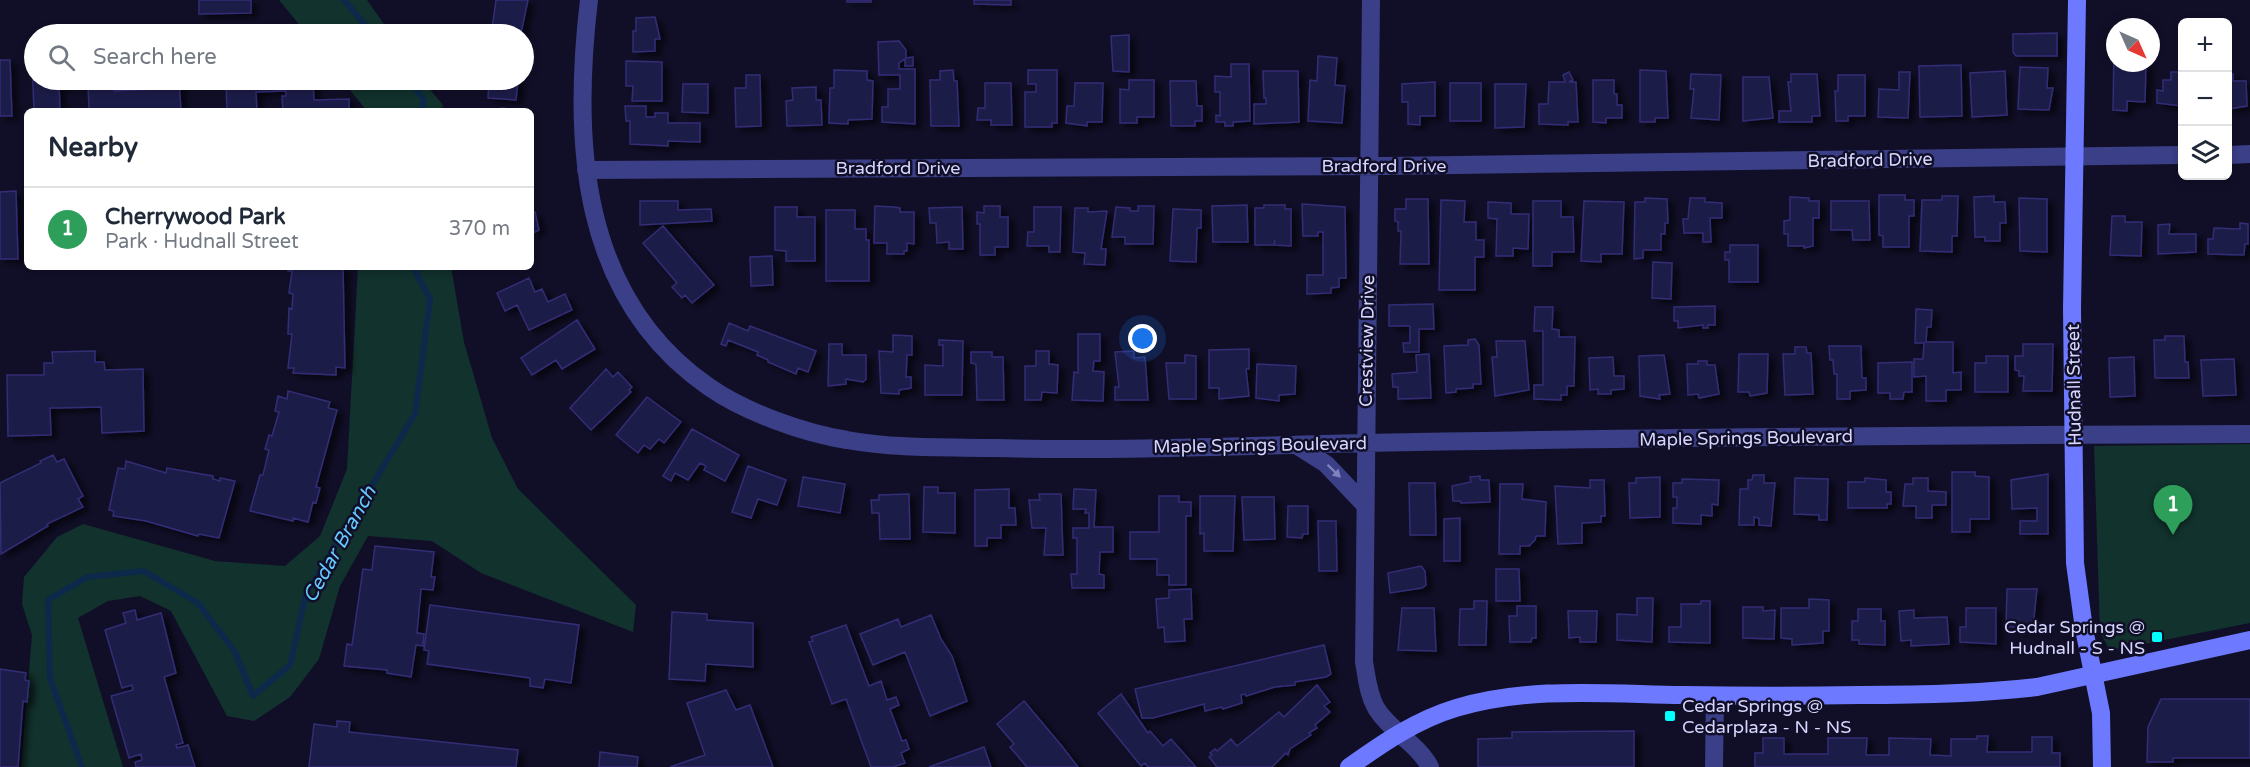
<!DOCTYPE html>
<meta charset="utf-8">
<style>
:root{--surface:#fff;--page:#f6f6f7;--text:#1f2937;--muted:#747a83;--line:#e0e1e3;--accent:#2563eb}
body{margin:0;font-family:"Varela Round",sans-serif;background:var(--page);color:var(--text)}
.controls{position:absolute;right:18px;top:18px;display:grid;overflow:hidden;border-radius:9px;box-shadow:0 3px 9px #0003}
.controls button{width:54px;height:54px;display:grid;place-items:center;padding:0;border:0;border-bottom:2px solid var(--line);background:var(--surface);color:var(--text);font:30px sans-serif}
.compass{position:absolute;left:2106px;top:18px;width:54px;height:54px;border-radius:50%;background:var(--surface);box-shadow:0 3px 9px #0003;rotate:135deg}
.you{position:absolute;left:1143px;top:339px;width:21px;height:21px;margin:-15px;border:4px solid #fff;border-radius:50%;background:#1a73e8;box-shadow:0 0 0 9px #1a73e833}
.badge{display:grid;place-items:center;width:39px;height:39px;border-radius:50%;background:var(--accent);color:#fff;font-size:20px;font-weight:700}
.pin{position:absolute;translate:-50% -50px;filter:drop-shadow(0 2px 3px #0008)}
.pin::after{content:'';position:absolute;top:32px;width:21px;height:18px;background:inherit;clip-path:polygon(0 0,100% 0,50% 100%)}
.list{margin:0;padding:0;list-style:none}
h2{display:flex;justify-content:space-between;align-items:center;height:78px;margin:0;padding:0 24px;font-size:26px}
h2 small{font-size:20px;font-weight:400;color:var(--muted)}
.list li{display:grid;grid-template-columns:39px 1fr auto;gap:18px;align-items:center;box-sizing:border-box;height:84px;padding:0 24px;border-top:2px solid var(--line)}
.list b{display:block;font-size:22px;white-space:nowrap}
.list p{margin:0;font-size:20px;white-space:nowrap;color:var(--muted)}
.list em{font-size:20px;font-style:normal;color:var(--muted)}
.icon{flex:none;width:33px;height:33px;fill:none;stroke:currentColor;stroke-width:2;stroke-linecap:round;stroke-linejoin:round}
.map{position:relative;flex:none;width:2250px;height:767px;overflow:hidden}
.search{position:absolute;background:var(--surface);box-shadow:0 3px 9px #0003;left:24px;top:24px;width:510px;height:66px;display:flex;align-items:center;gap:15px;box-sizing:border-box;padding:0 21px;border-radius:33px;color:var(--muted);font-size:22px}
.panel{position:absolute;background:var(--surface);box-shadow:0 3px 9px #0003;left:24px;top:108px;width:510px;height:162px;border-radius:9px}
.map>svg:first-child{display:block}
</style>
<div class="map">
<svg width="2250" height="767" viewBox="0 0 2250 767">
<defs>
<filter id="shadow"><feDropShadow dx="6" dy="4" stdDeviation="3" flood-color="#0009"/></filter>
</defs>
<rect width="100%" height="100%" fill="#110f28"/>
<path fill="#12322d" d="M279,0H367L391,34H307Z
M342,80H422L443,105L441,111H367Z
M358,267H451L464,342L492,438L518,489L636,605L633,632L481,573L432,541L368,536L340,586L319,659L290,697L254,721L227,716L171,611L140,596L108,601L78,618L123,767H21L32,635L22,604L24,577L57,537L83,524L215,561L285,566L320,536L347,469Z
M2250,444V623L2119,649L2108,647L2100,632L2094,446Z"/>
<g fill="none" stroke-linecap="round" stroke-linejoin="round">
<path stroke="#0c294b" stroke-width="6" d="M344,0L373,34
M409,80L424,100L421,111
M82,767L50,678L48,600L87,577L144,571L198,603L235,652L253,696L290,665L306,594L415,414L430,299L413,267"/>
</g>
<path fill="#1f1b49" stroke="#332d75" stroke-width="1.5" filter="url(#shadow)" d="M199,0H251V13L199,14Z
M496,0H528L521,33L492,29Z
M847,0H871V2H847Z
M974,0H1011V5L974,4Z
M655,17L660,39H655V51L633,52V31H636V18Z
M2057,33V56H2016L2013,52V34Z
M1129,35V72L1113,71L1111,36Z
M899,41L906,50V58L913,57V66H905V59L899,63V69H915V124L882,122V107H888V89H900V75H879L878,42Z
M2114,48L2115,63H2146L2145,102L2127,101V111L2113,110Z
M1318,56L1337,58L1335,85L1345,86L1342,123L1308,121L1310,80L1317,81Z
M32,59H34V80H114V91L155,89V80H179L181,111H89L88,83L59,84L60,111H34Z
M0,60H10L12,116H0Z
M626,61L662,62V101H632L633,86H626Z
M1231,64H1249L1250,121L1233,122V126H1225V122H1216V115L1220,116V92H1215V76L1231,77Z
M1961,65L1962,116L1920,117L1919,66Z
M2020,67L2048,68L2047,88H2053L2049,110L2018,109Z
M834,70L867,71V80L873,81L872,119L848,120V124L829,123L830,88H834Z
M953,70L954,81H957L959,126H931L930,80H940V71Z
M1028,70H1057V123H1052V127H1025V92H1036V84H1028Z
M1640,70L1666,71L1668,118H1655V122H1640Z
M1263,71H1298L1299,122L1254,124V104H1266V98H1264Z
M2005,71L2007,115L1972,117L1970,73Z
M1569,72L1573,80L1569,82H1576L1578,122H1568V125L1539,124V104H1548L1549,82H1565L1563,75Z
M1899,72H1910L1908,118L1878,117L1879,89L1899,90Z
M2171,72H2182V106L2157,103V90L2163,91V80H2171Z
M1691,74L1721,75L1719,120L1691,118L1694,89H1690Z
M1791,74H1817L1820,116H1812V122H1779V111H1791L1788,82H1791Z
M2228,74H2233V81H2246L2247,106L2228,109Z
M746,75H760L761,126L736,127L735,88H746Z
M1838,75H1865V116H1848V121H1836L1835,91H1838Z
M1743,77H1769L1773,118L1743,121Z
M226,80H313L314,100L349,99V111H283L282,96H286V91L256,92L257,111H227Z
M489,80H518L516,100L488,98Z
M1129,80H1154V117H1137V123H1120V89L1129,90Z
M1593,80H1614V94H1617V105H1622V118H1606V123L1593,122Z
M1170,81H1196L1197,106H1202V121H1195V126H1171Z
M1435,82V116H1420V125L1408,124V102H1402V84Z
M985,83H1011L1012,125H991V120H977L978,108H985Z
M1075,83H1103L1102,122H1087V126L1066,123L1067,106H1074Z
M1450,83H1481V121H1450Z
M683,84H708V113L682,112Z
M1495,84H1526L1524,127L1495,128Z
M816,87V100H821L822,125L787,126L786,101L793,100L792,88Z
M625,106H646V117H655V113H668V123H700V142L668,141V146L630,144V121H626Z
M505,108L506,111H486V110Z
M16,191L18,259H0V192Z
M1879,195H1905V200H1914V216H1909V247H1883V236L1879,235Z
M1942,196H1958L1957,236H1952V252L1920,251L1922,200H1942Z
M1994,196V202H2005L2006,223H2000V241H1985V237H1975L1974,197Z
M1790,197L1809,198V201H1819V218H1813V246L1804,248V246H1788V234H1784V221L1790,220Z
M1645,198L1667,199L1668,223H1665V234H1661V250H1643V258L1634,259L1635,202H1645Z
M1690,198H1705V202L1722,203V218H1710L1711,242H1703V233H1684L1683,219H1688Z
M2019,198L2047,199V252L2020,251Z
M1406,199H1428L1429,264H1400L1401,231H1398V222L1395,221V209H1406Z
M1441,200L1465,201L1464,222H1476V240H1484V257H1475V290H1439Z
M640,201H678V210L711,209L712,221L640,225Z
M1533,201H1561V217H1573L1574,252H1552V266H1533Z
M1584,201L1624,202L1622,254H1601V262L1581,261Z
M1831,201H1869L1870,240H1853L1852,230H1831Z
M1488,202L1511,203V214H1529L1528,249L1513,248V256H1496L1497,219L1488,218Z
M1302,204L1345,207L1346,278H1339V287L1331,288V293L1307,294V275H1323V232H1318V236H1303Z
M1247,205L1248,242H1213L1212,206Z
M1264,205H1285V209H1291V246L1274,245L1275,240L1274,245H1255V208H1264Z
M875,206L894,207L900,208V212H914V244L907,243V251H904V254H887V243H874Z
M984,206H1000V217H1008V247H995V255H980V224H977V212L984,213Z
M1138,206H1154L1153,244H1125V237H1112L1116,207L1130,208V211H1138Z
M775,207H797V217H815V261H786V251L775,250Z
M962,207L963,249H949V242L937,243L936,223H930L929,208Z
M1034,207H1061L1060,252H1049V246H1027L1028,232H1034Z
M1075,208H1088V212L1107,211L1101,249H1106L1105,265L1084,264L1085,253L1073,252Z
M1173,209L1201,210V228H1197L1196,262L1170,261Z
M826,210H855V229H866V240H869V281H826Z
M535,212L539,230L531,234V213Z
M2112,216H2125V222H2142L2141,256L2110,255Z
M2240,223L2248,224V244H2245L2244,255L2208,254V239H2213L2214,228L2240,229Z
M2170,224L2169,234H2196V252L2158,254V225Z
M663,226L714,285L692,303L685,295L682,298L674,289L672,287L677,283L643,243Z
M1730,245H1758V282H1729V260H1725V252H1730Z
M772,256L773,285L751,286L750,257Z
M1653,262L1672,263L1671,299L1652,298Z
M289,267H343L345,368L336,367V375L293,373L294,368H288L292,334H288L289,308L292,309L293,294L289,293L292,271H288Z
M529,278L535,292L542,289L548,302L565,294L572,310L529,330L517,305L505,311L497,293Z
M1433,304L1434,329H1419V352H1404L1403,343H1410V326H1389V305Z
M1715,306V325H1708V328H1703V325L1678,328V321H1674V307Z
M1535,307H1553L1552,329L1559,330V337H1575L1574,386H1567V395H1561V400L1534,399V385H1543V331H1534Z
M1916,309L1932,310L1931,327H1927L1926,342H1953V373L1961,372V390H1946V401H1926V376L1914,377V359H1923L1924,343H1915Z
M577,320L595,349L562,369L556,360L532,375L521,358Z
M729,323L748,331L750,326L816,351L808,372L798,368L796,374L768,362V360L757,355L758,352L728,340L726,346L721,344Z
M1078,334H1100V361H1094L1093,371L1104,372L1103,401L1072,400L1074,372L1078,373Z
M893,335L912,336V355H907L906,377H911V388L899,390V394L881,393L879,351L893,352Z
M2165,336H2184L2185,362H2188L2189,378H2155L2154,340H2165Z
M1475,339L1479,345L1481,384H1473V388L1456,389V392L1446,393L1444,346L1468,345V340Z
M939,340L963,341L962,395H925V365L943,366V345H939Z
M1496,341H1525L1529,390L1495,396L1492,357H1497Z
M829,344H842V355H866V379L863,382L846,379V384L828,386Z
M2023,344H2053L2052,391H2023L2024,376H2019V371L2015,370V356H2023Z
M1829,346H1861L1862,378H1866V390L1850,391V399H1837V374H1834L1833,360H1830Z
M1795,347H1806L1807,353H1811L1813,394L1785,395L1783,354H1795Z
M1249,349V369H1246L1249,396L1219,399V388H1209V350Z
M95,351V362H104L105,370L143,369L144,431L102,433L101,407L56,408H50L51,435L8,436L7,375H44V363H53L52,352Z
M1036,351H1049V364L1058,365L1057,393L1042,392L1041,400H1025V366H1036Z
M1134,351V358L1145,357L1148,400H1115V387H1119L1115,352Z
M971,352H992V357H1003L1004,400H977L976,364L971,363Z
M1429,354L1431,398L1398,399V387H1393L1392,374L1417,372L1416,355Z
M1739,354H1768L1767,393L1750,396L1749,392H1738Z
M1185,355L1196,356V399H1169L1166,363H1185Z
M1664,355L1670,394L1659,395L1660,399L1640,396L1639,356Z
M1986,356H2008V392H1975V363H1986Z
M1613,357L1614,376H1624V389L1611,390V394H1598V389L1590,390L1589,358Z
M2134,357L2135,396L2110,397L2109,358Z
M2234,359L2236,395L2203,396L2201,360Z
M1698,361H1707V365H1715L1719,394L1699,398L1698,394L1688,395L1687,364H1698Z
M1912,362V392H1904L1903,399H1890V393H1878V363Z
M1257,364L1296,366L1295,394L1279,395V401L1256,398Z
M606,369L613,377L618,372L632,387L629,390L631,392L591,430L570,408Z
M288,391L330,402L328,408L337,410L316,487L320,488L316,503L313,502L308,522L293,518V521L250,511L260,475H263L269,450L265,449L269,435L272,436L279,412L275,411L278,396L287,399Z
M647,397L681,422L664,443L659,439L650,449L644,445L638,453L616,435Z
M692,429L739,455L725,481L704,470L706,466L700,463L688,480L675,473L671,481L663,476Z
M53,455L57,462L64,459L83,496L78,499L83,507L47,524L48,526L1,554L0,483L41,463L40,461Z
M126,461L166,473L167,468L213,476V479L220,481V478L235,481L219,538L199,534L198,536L146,521L113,516L114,511L109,510L118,468L125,469Z
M748,466L786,480L777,505L758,499L751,518L732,512Z
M1952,472H1975V476L1989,477V519H1970V532H1952Z
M2048,474V534H2020V521H2037V508L2012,509L2011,480Z
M1753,475H1764V483H1775L1771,526L1759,525V518L1754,517V525H1739L1740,489H1748V480H1752Z
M1480,476V480H1489L1490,502L1461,503L1460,501H1453L1452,486L1471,482L1470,477Z
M803,477L845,484L840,513L798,506Z
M1660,477V517L1630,518L1629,483H1636V478Z
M1795,478L1828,479L1827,520H1819V515L1794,514Z
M1865,478L1886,480V492H1891V504H1887V508H1848V482H1865Z
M1913,478H1928V491L1946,492V505H1932V518H1916V506H1903L1905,484H1913Z
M1682,479L1719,480L1718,505L1712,504V516L1701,515V524L1673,523V508H1677V497H1673V483H1682Z
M1590,480H1604L1605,516H1601V522L1582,523V543L1558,544L1555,486L1590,488Z
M1409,483H1435L1436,535H1410Z
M1500,484H1523L1522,499L1546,502L1545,536H1536L1535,540L1529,546H1520V554H1499Z
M924,487H938V493H955V533L923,532Z
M1009,489V508H1015L1016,525H1001V538H987V546H975V490Z
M1074,489L1096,490L1094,527H1113V552H1100L1099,574L1104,575V588H1072L1071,574H1077V538H1073V528H1089V513H1085L1086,509H1073Z
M909,494L910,539H880L879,513H872L871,500H879V495Z
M1039,494H1061L1063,555H1044L1046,528H1032L1029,500H1040Z
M1159,496H1179V502H1191V516H1186V585H1169V575H1157V559H1130V532H1159Z
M1200,496H1235L1233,551H1204V533L1200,534Z
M1242,497H1274L1275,539L1244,540Z
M1288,506H1308V534H1303L1302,538L1287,537Z
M1460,518V561H1444V519Z
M1318,521H1336L1337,571H1319Z
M375,546L434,552L431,577H435L433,590L421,589L417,633L424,634L423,646L416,645L411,677L387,673V670L344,666L347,644L352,645L363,569L372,570Z
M1421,566L1425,571L1426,585L1422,588L1390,593L1388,573Z
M1496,569H1519L1520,601H1496Z
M1191,589L1192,619H1184L1185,641L1165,642L1164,627L1158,628L1156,599L1169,598V590Z
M2007,589H2037L2033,627H2006Z
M1637,598H1653L1652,642L1617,640V614L1637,615Z
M1809,599L1829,600V631H1823V643L1792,645V639L1781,638V608H1809Z
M1474,601H1487L1486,645H1459L1460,609H1474Z
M1701,601H1710V643L1669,642V627H1681V604H1701Z
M430,605L579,625L571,683L545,679L543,688L530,686V678L427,664L429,651L424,650Z
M1517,606H1536V638H1532L1531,642H1510L1509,616H1517Z
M1743,607H1763V611L1775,610L1774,639L1743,638Z
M1402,608H1434L1436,651L1398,650Z
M1966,608H1996V644L1960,642V627H1966Z
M1858,609H1881V621H1885V645L1859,644V640H1852V621H1858Z
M135,610L137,620L161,613L176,673L164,677L183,743L176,745L177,748L188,745L195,767H136L135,762L142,760L141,754L129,758L111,696L133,690L132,685L122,688L105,630L126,623L123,613Z
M1914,610V618L1947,617L1949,644L1911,646V640L1901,641L1899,611Z
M1568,611H1597L1596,642H1580V637L1569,638Z
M672,612L707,614V620L753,623V667L706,664L705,681L669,679Z
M931,615L941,639L952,656L967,701L930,716L905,652L873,665L860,634L898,619L901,627Z
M846,625L869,686L881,681L887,700L896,697L899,705L890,709L902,741L906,740L909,749L901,753L905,763L893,767H871L846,699L832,704L809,642L813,641L811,637Z
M1324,645L1331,674L1326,677L1295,682V685L1275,687L1246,696L1245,694L1241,695L1242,703L1223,709L1222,707L1205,711L1204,704L1153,718H1142L1135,689Z
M0,669L26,673L25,680L29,681L27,702L23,701L18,767H0Z
M1317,685L1330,702L1324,706L1330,712L1315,725L1317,728L1309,733L1311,735L1290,749L1288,755L1286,753L1272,767H1217L1209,757L1212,755L1210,753L1215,749L1217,751L1231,739L1237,746L1279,712L1284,717Z
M726,690L736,710L750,705L773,767H670L705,755L687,703Z
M1121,694L1148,733L1150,731L1163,746L1171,739L1196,767H1148L1145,763L1141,766L1098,713Z
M2161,699H2250V758H2173V762H2147L2148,727Z
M1024,701L1061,745L1078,767H1027L1010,747L1014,744L997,724Z
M337,721L350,722L349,732L518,750L516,767H309L314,724L337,727Z
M1634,731V767H1478V739L1512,738V732Z
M1977,736H1988L1987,752H2032V737H2052V753H2060V767H1755V753H1763V738H1784V754H1828V738H1867L1866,755H1889V738L1931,739L1930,755L1951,756V739H1977Z
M984,747L991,767H929Z
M600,752L638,757L637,767H599Z"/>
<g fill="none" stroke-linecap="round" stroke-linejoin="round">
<path stroke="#3a3f87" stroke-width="18" d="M589,0C572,142 580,298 709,387C745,412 803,433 847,440C896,449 947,447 996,448C1119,451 1242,446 1364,443C1659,437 1955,435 2250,434
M1371,0L1364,662C1367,678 1368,694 1376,708C1390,731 1417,743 1430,767
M2228,155L2250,154
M586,170L1387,166L2182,155
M1296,445L1326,464L1365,505
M1714,767L1715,696"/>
<path stroke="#6d79ff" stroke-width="18" d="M2077,0L2072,309L2075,563L2084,629L2101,713L2102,767
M1349,767C1383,743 1416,720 1456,708C1529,686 1608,694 1683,695C1742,696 1801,696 1860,695C1920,695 1978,694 2037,687L2250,640"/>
</g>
<defs><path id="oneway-solid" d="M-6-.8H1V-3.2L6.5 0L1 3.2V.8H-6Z" transform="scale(1.5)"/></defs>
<use fill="#8083bd" href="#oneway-solid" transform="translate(1334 471) rotate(44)"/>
<g fill="#02fffd" stroke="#110f28" stroke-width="2">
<rect x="2151" y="631" width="12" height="12" rx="3"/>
<rect x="1664" y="710" width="12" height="12" rx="3"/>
</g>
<g text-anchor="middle" stroke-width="5" stroke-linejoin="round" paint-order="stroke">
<g font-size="18" fill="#d6d6ff" stroke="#110f28">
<text transform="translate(1870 160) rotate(-1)" y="6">Bradford Drive</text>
<text x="1384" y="172">Bradford Drive</text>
<text x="898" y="174">Bradford Drive</text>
<text transform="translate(1367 341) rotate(-89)" y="6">Crestview Drive</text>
<text transform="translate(2074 385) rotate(-91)" y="6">Hudnall Street</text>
<text transform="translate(1746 438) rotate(-1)" y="6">Maple Springs Boulevard</text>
<text transform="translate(1260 445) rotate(-1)" y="6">Maple Springs Boulevard</text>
</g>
<g font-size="18" fill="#d6d6ff" stroke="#110f28" text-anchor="end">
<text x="2145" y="633">Cedar Springs @<tspan x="2145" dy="21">Hudnall - S - NS</tspan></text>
<text x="1682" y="712" text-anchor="start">Cedar Springs @<tspan x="1682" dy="21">Cedarplaza - N - NS</tspan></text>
</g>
<g font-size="20" font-style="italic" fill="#64c8ff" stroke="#110f28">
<text transform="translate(339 544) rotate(-61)" y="7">Cedar Branch</text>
</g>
</g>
</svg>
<div class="controls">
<button>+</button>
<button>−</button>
<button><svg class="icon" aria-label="layers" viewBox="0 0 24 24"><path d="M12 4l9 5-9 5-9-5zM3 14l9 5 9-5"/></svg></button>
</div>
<svg class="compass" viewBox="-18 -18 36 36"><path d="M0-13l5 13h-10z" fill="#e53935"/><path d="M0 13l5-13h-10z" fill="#747a83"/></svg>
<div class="you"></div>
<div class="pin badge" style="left:2173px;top:535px;background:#2e9e5b">1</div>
<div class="search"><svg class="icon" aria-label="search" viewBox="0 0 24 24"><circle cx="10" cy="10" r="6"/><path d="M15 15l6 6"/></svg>Search here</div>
<section class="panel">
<h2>Nearby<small></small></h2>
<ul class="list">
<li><span class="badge" style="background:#2e9e5b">1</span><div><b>Cherrywood Park</b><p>Park · Hudnall Street</p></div><em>370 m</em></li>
</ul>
</section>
</div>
